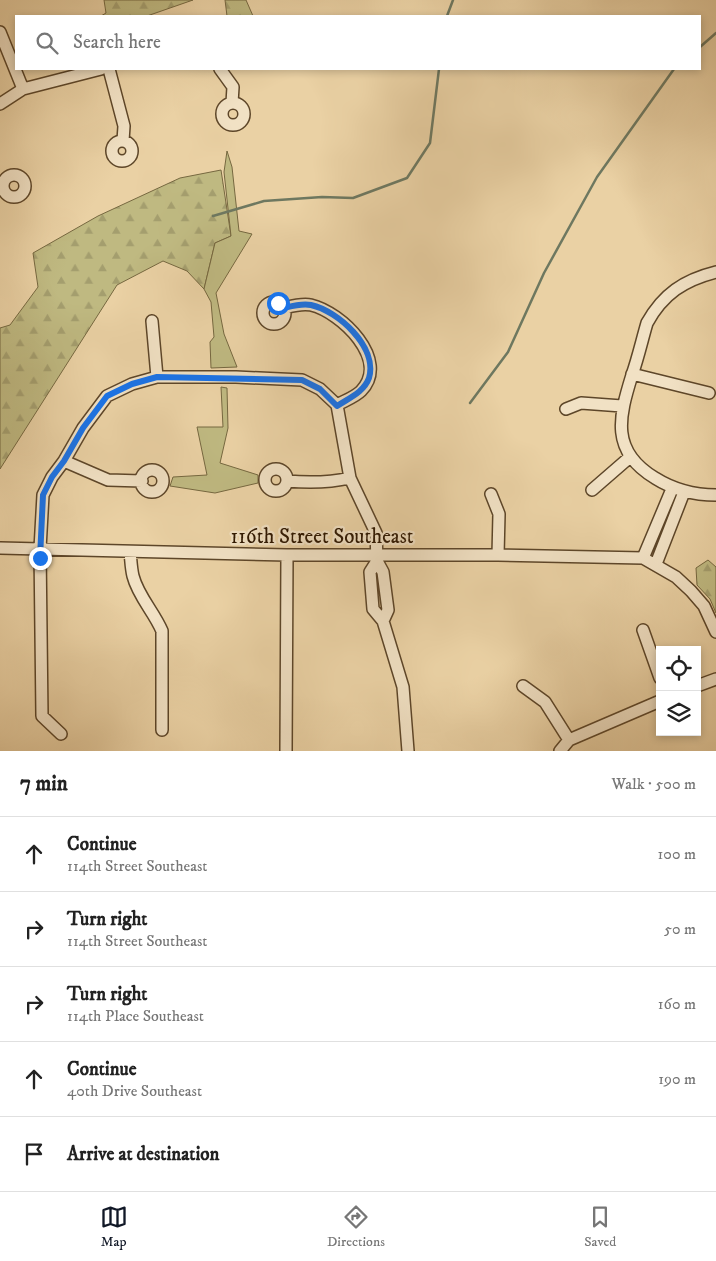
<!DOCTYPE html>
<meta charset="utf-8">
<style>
:root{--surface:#fff;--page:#f2f2f2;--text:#222;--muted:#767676;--line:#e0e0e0;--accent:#111827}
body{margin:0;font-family:"IM FELL DW Pica",serif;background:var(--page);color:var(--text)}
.controls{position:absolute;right:15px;bottom:15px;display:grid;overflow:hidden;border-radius:0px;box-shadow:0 2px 8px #0003}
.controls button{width:45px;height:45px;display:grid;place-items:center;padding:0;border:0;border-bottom:1px solid var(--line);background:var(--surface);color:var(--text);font:25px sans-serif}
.stop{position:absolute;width:15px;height:15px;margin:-11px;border:4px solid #1a73e8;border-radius:50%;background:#fff}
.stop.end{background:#1a73e8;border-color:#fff;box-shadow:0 1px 5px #0008}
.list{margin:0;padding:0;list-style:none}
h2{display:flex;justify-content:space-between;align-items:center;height:65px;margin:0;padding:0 20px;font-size:21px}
h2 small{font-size:16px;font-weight:400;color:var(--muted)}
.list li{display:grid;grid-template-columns:32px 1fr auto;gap:15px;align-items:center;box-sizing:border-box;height:75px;padding:0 20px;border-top:1px solid var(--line)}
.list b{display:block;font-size:19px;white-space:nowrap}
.list p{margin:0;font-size:16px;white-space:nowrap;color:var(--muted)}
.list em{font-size:16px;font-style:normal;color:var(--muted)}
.icon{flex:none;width:28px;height:28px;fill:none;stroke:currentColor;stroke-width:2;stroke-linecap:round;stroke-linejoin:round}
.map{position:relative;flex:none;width:716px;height:751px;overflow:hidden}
.search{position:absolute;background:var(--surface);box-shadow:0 2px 8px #0003;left:15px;right:15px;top:15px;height:55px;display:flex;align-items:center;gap:12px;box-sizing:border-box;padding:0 18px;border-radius:0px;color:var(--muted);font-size:19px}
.sheet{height:440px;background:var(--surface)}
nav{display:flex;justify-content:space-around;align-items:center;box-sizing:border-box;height:70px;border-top:1px solid var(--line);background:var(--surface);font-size:14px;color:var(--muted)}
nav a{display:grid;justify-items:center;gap:2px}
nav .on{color:var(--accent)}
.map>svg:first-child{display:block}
</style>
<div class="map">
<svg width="716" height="751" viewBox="0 0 716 751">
<defs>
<pattern id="forest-firs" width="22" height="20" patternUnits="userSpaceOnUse" patternTransform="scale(1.25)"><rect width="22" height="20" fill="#bfb981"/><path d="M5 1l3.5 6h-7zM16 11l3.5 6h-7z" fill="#a49e6e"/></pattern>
</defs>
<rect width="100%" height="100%" fill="#ead1a4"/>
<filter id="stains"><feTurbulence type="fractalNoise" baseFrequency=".004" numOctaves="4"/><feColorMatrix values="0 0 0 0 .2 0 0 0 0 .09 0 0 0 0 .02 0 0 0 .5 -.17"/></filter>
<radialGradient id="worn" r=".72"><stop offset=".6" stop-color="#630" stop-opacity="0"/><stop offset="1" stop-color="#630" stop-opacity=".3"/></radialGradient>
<path fill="url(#forest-firs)" stroke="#766840" d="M104,0H193L147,16H101L106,13Z
M225,0H246L253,16H227Z
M221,170L231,236L215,243L204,289L187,271L163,261L117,285L0,469V328L10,325L38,287L33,253L98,216L180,178Z
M708,560L716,567V613L710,599L697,585L696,568Z"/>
<path fill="#bfb981" stroke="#766840" d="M227,151L232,167L239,231L252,234L216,293L224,334L237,367L211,368L210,342L214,337L211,302L204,289L215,243L231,236L224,172Z
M221,387L227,388L228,428L220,463L258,475V483L215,493L170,486L173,477L207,475L197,427H223Z"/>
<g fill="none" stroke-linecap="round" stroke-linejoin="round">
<path stroke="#6e7860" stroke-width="2.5" d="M447,16L453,0
M700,47L716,33
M213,216L264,201L322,197L353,198L407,178L430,143L439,69
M470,403L508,352L544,273L597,177L674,69"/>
<defs>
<path id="minor" d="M0,32L23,89
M109,69L124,126L123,141
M220,69L233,87L232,103
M222 114a11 11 0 1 1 22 0a11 11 0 1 1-22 0Z
M0,104L23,89L101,69
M112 151a10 10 0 1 1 20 0a10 10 0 1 1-20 0Z
M3 186a11 11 0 1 1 22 0a11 11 0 1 1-22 0Z
M716,272C684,280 663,294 647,323C642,340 638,358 632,375C619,417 610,451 655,478C674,490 693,495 716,495
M263 313a11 11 0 1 1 22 0a11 11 0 1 1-22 0Z
M284,308C292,306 302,303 311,305C341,312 391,360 361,391C355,397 344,401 337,405
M152,321L157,377
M632,374L709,393
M337,405L350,478L376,533L377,561L383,572L388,610L383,621
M566,409L581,403L622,406
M64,461L108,480L142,481
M265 480a11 11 0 1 1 22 0a11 11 0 1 1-22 0Z
M141 481a11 11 0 1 1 22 0a11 11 0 1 1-22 0Z
M287,481C309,483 328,483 350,478
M592,490L630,457
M491,494L499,514L498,555
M0,548L287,555H498L643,558L676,577L691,591L704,606L716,632
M130,552C131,560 131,568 133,576C138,596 154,612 162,631V730
M643,558L672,489
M377,561L370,572L373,609L383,621L403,687L408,751
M656,564L684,492
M643,630L660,678
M523,686L545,702L569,740
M697,686L716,679
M61,734L42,716L40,549L43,495L52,477L64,461L83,428L107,396L132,384L157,377H236L302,380L320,389L337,405
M286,751L287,555
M560,751L569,740L660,701"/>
</defs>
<use href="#minor" stroke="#5d4629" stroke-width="14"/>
<use href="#minor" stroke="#f1e1c4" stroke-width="11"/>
</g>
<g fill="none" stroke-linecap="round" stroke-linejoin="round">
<path stroke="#1a73e8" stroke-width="6" d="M40,558L43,495L52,477L64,461L83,428L107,396L132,384L157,377L302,380L320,389L337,406C349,398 364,392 369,378C378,347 338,311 311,305C302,303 292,306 284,308L278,303"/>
</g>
<g text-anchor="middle" stroke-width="4.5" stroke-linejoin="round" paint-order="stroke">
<g font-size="21" fill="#2e1700" stroke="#f1e1c4">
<text x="322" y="543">116th Street Southeast</text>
</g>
</g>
<rect width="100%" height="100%" filter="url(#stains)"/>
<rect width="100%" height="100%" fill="url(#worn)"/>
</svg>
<div class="controls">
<button><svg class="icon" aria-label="locate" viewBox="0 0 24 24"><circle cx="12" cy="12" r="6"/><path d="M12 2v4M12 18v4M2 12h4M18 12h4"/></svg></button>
<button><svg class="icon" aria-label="layers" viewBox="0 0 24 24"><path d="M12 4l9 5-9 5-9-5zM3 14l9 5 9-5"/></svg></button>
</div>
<div class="stop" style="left:278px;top:303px"></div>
<div class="stop end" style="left:40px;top:558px"></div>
<div class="search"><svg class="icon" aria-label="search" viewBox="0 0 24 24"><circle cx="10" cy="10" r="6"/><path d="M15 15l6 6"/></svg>Search here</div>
</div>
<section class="sheet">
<h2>7 min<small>Walk · 500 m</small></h2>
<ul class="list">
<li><svg class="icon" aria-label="ahead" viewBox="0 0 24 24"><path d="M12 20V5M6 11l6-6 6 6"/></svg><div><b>Continue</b><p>114th Street Southeast</p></div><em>100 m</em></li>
<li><svg class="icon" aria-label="right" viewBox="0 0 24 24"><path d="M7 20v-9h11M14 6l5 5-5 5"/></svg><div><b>Turn right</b><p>114th Street Southeast</p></div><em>50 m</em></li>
<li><svg class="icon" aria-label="right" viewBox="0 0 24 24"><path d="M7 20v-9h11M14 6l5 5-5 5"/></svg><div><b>Turn right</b><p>114th Place Southeast</p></div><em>160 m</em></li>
<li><svg class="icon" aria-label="ahead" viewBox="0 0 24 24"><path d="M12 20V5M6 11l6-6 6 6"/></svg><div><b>Continue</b><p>40th Drive Southeast</p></div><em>190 m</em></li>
<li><svg class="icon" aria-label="arrive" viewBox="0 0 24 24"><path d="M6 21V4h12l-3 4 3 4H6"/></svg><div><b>Arrive at destination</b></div></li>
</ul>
</section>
<nav>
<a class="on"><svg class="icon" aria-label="map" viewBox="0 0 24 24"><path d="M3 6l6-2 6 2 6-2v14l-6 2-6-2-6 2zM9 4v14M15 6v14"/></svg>Map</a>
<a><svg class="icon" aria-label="directions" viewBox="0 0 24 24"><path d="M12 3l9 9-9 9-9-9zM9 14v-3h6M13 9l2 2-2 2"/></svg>Directions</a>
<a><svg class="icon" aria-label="saved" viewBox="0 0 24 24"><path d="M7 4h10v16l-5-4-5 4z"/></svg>Saved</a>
</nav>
